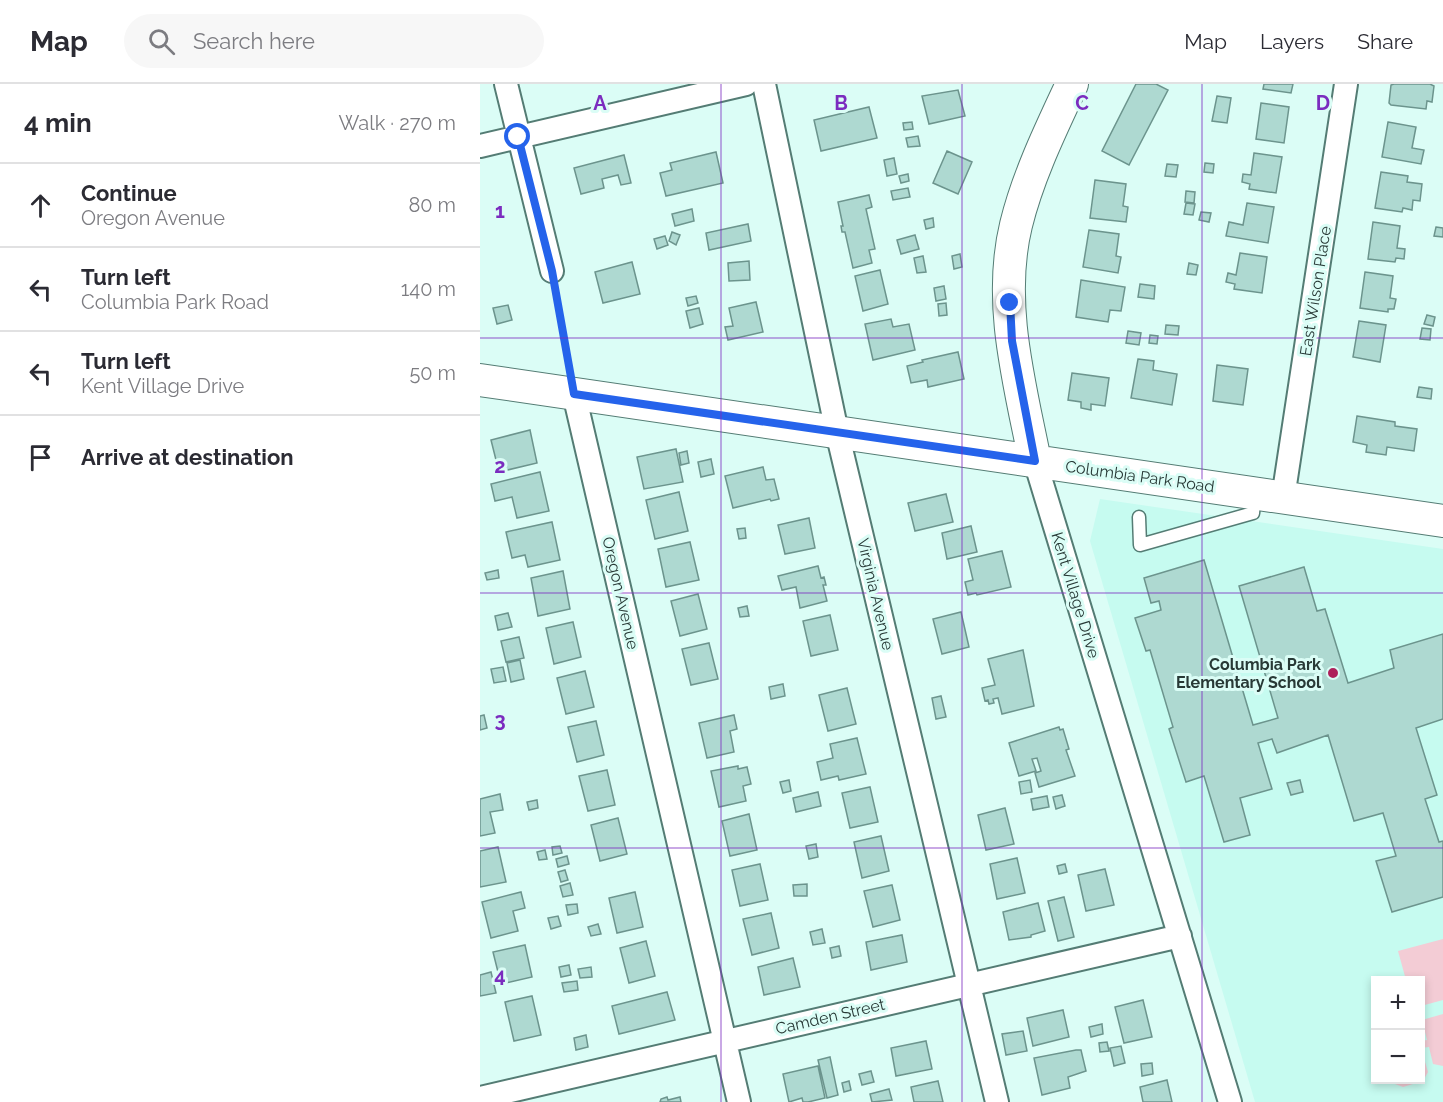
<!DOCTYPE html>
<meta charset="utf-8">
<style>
:root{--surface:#fff;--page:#f7f7f7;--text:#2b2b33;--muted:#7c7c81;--line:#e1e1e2}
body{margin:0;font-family:Raleway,sans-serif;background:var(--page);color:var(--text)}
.controls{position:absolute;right:18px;bottom:18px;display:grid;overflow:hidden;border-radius:0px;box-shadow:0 3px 9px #0003}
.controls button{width:54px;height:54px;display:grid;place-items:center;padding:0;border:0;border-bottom:2px solid var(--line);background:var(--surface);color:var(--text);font:30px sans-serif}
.stop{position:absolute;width:18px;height:18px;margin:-14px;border:4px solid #2563eb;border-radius:50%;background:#fff}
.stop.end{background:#2563eb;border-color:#fff;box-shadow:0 2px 6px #0008}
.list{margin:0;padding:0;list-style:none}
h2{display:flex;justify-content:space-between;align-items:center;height:78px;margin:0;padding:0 24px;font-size:26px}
h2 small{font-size:20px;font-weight:400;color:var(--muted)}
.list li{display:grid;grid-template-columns:39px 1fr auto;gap:18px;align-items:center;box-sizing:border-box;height:84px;padding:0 24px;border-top:2px solid var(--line)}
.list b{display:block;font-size:22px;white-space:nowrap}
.list p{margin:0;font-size:20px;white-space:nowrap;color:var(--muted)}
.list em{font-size:20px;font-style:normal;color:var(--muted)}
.icon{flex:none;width:33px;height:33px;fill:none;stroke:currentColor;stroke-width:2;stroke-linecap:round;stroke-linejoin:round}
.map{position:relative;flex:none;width:963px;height:1018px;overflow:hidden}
header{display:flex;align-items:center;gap:36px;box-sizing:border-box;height:84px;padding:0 30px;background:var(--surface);border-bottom:2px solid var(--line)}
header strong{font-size:28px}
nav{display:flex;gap:33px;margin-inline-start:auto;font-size:21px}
.search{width:420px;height:54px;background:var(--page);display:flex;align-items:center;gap:15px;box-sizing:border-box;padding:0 21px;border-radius:33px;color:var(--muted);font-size:22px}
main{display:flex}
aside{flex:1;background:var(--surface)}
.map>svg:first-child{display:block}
</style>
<header>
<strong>Map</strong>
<div class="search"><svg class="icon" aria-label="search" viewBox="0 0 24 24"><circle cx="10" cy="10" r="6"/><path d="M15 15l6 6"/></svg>Search here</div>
<nav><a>Map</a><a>Layers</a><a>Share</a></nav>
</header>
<main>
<aside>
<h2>4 min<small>Walk · 270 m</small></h2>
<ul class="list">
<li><svg class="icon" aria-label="ahead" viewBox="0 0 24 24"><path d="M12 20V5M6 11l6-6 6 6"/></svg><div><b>Continue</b><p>Oregon Avenue</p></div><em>80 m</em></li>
<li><svg class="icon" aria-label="left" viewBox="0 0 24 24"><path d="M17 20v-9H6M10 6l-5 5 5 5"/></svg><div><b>Turn left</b><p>Columbia Park Road</p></div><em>140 m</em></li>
<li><svg class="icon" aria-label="left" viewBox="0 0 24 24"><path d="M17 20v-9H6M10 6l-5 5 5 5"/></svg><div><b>Turn left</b><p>Kent Village Drive</p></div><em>50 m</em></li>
<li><svg class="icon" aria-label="arrive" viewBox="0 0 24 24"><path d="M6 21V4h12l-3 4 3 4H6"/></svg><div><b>Arrive at destination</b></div></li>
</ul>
</aside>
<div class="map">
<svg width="963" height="1018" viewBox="0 0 963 1018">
<rect width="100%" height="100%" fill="#dbfdf6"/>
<path fill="#c6fbf0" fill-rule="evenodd" d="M620,415L963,465V1018H775L610,457ZM896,896H940V996H896Z"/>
<path fill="#f3ccd5" d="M963,855V916L941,922L940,896H926L918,867Z
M963,930V982L953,980L949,963L941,964L948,988L943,997L923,1003L915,1000L914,996H940L941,957L947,956L942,936Z"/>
<path fill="#aed9d1" stroke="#6c948d" stroke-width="1.5" d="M656,0H676L688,6L649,81L622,67Z
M784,0H813L811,9L783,5Z
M914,0H950L954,2L952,18L947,17L946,25L911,21L909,19L911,1Z
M478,6L485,32L449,40L442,12Z
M737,12L751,14L747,39L732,37Z
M781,19L809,23L804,59L776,55Z
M389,23L397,54L341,67L334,36Z
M432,38L433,45L424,46L423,39Z
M908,38L936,43L932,64L944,66L941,80L902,73Z
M438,52L440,62L428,63L426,54Z
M467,67L492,78L478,110L453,99Z
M236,68L243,99L186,112L180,89L192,86L190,79Z
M774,69L802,73L796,109L769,105L770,100L762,98L763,90L771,91Z
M144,71L151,99L141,101L138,91L122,95L124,104L101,110L94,84Z
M414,74L417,90L407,92L404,76Z
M725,79L734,80L733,89L724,88Z
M687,80L698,81L696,93L685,92Z
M901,88L928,92L927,98L942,100L940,117L933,116L932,126L923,124L922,128L895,124Z
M428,90L429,97L421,99L419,92Z
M615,96L646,100L643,122L648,123L646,138L610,134Z
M428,104L430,113L413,116L411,107Z
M706,107L715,108L714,119L705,118Z
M389,111L392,123L386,125L395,165L389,166L392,179L373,184L365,148H362L361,142H363L358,118Z
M706,119L715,120L713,131L704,130Z
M767,119L794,123L788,159L746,152L749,138L763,141Z
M212,125L214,137L195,142L192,130Z
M721,128L731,129L729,138L719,136Z
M453,134L454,143L446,145L444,136Z
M893,138L920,142L917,164L925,165L924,175L916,174L915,178L888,175Z
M268,140L271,157L229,166L226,149Z
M956,143L963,144V153L954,152Z
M609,146L639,150L636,172L641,173L638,189L603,183Z
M192,148L200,151L196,161L189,157Z
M435,151L439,165L421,170L417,156Z
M185,152L188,161L177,165L174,155Z
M760,169L787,173L782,209L754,205L755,200L746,198L748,189L756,191Z
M480,170L482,183L474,185L472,172Z
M443,172L446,188L437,189L434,174Z
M269,177L270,196L249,197L248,179Z
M152,178L160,210L123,219L115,188Z
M709,179L718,181L716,191L707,190Z
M400,186L408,220L383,227L375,192Z
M885,188L913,192L910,214L916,215L914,225H908V228L880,224Z
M601,196L645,203L641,227L630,226L628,238L596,233Z
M660,200L675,202L674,215L658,213Z
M464,202L466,215L456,217L454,204Z
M216,212L218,219L208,222L206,214Z
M276,218L283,248L248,256L245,243L253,242L249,224Z
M466,219L467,231L459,232L458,220Z
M28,221L32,236L17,240L13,224Z
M219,224L223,240L210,244L206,227Z
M947,231L955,233L953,242L944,240Z
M411,235L413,243L429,240L435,266L393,276L385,240Z
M879,237L906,241L900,278L873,273Z
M686,241L699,242L698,251L685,250Z
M942,244L951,245L950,256L940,255Z
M648,247L661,249L659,261L646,259Z
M670,251L678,252L677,260L669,259Z
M478,268L484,295L448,303L447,296L431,299L427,282L443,278L442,276Z
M658,275L674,277L673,286L697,290L692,321L651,314Z
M737,281L768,285L763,321L733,317Z
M592,289L629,294L625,322L611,320V326L601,324V318L588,316Z
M939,303L952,305L951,315L937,313Z
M877,332L915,338V342L937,345L934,367L907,363L906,371L886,368L887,361L873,358Z
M50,346L57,379L19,388L11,356Z
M196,365L203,398L164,405L157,373Z
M207,367L209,379L201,381L199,369Z
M231,375L234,390L221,393L218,378Z
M283,383L286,396L294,395L299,415L291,417L290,415L253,424L245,392Z
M60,388L69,427L37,434L32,413L15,417L11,400Z
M199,408L208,447L175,455L166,416Z
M466,410L473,438L435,447L428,419Z
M329,434L335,464L305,470L298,441Z
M72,438L80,476L48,483L45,471L32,474L26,448Z
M491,442L497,468L467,475L462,449Z
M265,444L266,454L259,455L257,445Z
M210,458L219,496L186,503L178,465Z
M522,467L531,503L497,511L496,509L488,511L485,498L493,496L488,475Z
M724,476L773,641L798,634L759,502L824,483L837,527L845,525L868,599L914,584L910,566L963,550V635L936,644L957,711L945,715L959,758L963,757V813L912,828L896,777L916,772L903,729L874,737L848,651L797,669L792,655L778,659L792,705L760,714L770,751L744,758L724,692L706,698L689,645L693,643L670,566L666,567L655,534L681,526L679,517L671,519L664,494Z
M338,482L341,494L344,493L346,501H343L347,517L320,524L316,503L302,506L298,492Z
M18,486L19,494L7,496L5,489Z
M83,487L90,525L58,532L51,494Z
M218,510L227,545L200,552L191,517Z
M267,522L269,532L260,533L258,524Z
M481,528L489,563L462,570L453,535Z
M28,529L32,543L18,546L15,532Z
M350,531L358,566L331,572L323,537Z
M93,538L101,573L74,580L66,544Z
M39,553L44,574L26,578L21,557Z
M229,559L238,595L211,601L202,565Z
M543,566L554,622L522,630L518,614L513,615L514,619L509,620L508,616L505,617L502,604L515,601L508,575Z
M40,576L44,595L31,598L27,579Z
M23,583L26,597L14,599L11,585Z
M105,587L114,623L86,630L77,594Z
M303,600L305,612L291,615L289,603Z
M367,604L376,640L348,647L339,611Z
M461,612L466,633L456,635L452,614Z
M4,631L7,644L0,646V632Z
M254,631L257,645L250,647L254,668L227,674L219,639Z
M116,637L124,671L97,678L88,643Z
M579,643L580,646L583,645L589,665L586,666L595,692L559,703L555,689L561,687L557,674L552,675L556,687L539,692L529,659Z
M377,654L386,690L359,696L358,692L341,696L337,678L353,674L350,660Z
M258,682V685L267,683L271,700L263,702L266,717L239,723L231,687Z
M127,686L135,721L108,727L99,692Z
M309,696L311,707L303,709L300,698Z
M550,696L552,708L541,710L539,698Z
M820,696L823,708L811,711L807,699Z
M390,703L398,738L370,744L362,709Z
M338,708L341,722L316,728L313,714Z
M20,710L23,726L10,728L15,749L0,752V715Z
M582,711L585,722L576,725L573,713Z
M567,712L569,723L553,726L551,715Z
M57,716L58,724L49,726L47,718Z
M525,724L534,760L506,766L498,731Z
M269,730L277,766L250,772L242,737Z
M138,734L147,770L120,777L111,741Z
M401,752L409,787L382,794L374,758Z
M336,760L338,773L329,775L326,762Z
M80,762L82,769L73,771L72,763Z
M18,763L26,798L0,803V767Z
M65,766L67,775L59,776L57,768Z
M87,772L89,780L78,783L76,775Z
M537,774L545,809L517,815L510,780Z
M280,780L288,816L260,822L252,786Z
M585,780L587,788L579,790L577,782Z
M625,785L634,821L606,827L598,791Z
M85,786L88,796L81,798L78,788Z
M90,799L93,811L83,813L80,802Z
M327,800V812H314L313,801Z
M412,801L420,836L393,843L384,807Z
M41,808L45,824L33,827L38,847L11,854L2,818Z
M155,808L163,843L137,849L129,814Z
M584,813L594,853L578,857L568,817Z
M558,819L565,847L551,851V853L529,856L523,828Z
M97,820L98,829L88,831L86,821Z
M291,829L299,864L272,871L263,835Z
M78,832L81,842L71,845L68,834Z
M118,840L121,850L111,852L108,843Z
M342,845L345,859L333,861L330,848Z
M422,851L427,878L391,886L386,858Z
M166,857L175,892L149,899L140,864Z
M45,861L52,893L21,900L13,868Z
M359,862L361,872L352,874L350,864Z
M313,874L320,903L284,911L278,883Z
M89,881L91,891L81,893L79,883Z
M111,883L112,893L100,894L98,885Z
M11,888L16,909L0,912V891Z
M97,897L98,906L84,908L82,899Z
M187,908L195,936L139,950L132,922Z
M52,912L61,951L34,957L25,918Z
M663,916L672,953L644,959L635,923Z
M583,926L589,953L553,962L547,934Z
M622,940L623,950L611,953L609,943Z
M543,947L547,967L526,971L522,950Z
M106,951L108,963L96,966L94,954Z
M446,957L452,985L416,992L411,964Z
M627,958L629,967L620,968L619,959Z
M641,962L645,979L634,982L630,964Z
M596,966H601L606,987L588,993L590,1004L562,1011L554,974Z
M350,973L358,1011L347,1014L338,976Z
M672,979L673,990L662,992L661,980Z
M338,982L345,1014L328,1018H323L322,1014L309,1018L303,990Z
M391,987L394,998L382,1001L379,990Z
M687,996L692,1018H663L660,1003Z
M369,997L371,1006L364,1008L362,999Z
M458,997L463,1018H434L431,1003Z
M409,1005L412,1016L392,1018L390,1010Z
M187,1013L188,1016L200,1013L201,1018H180L181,1015Z"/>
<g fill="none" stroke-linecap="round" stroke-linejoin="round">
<defs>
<path id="lane" d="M659,433L660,461L773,429L775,410"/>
<path id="street" d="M26,0L72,187
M284,0L357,348L517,1018
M0,62L266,0
M94,310L259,1018
M555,377L750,1018
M803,414L866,0
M0,1014L700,852"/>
<path id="secondary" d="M0,296L963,437
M555,377C540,301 517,219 536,141C548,92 571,45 592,0"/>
</defs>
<use href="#lane" stroke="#547c74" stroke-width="15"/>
<use href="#street" stroke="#547c74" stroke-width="26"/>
<use href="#secondary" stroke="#547c74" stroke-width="34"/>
<path stroke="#8ea9a4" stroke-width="4" stroke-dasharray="3 4.5" stroke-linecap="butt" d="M76,207L90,283"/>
<use href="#lane" stroke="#fff" stroke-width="12"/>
<use href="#street" stroke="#fff" stroke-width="22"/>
<use href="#secondary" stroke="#fff" stroke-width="32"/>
</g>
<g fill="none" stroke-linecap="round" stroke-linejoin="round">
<path stroke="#2563eb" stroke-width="8" d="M38,53L72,187L94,310L555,377L532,257L530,219"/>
</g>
<path fill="none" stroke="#7b2cbf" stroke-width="1.5" stroke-opacity="0.55" d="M241,0V1018M482,0V1018M722,0V1018M0,254H963M0,509H963M0,764H963"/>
<circle fill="#ae215b" stroke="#dbfdf6" stroke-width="2" cx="853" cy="589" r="6"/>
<g text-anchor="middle" stroke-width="6" stroke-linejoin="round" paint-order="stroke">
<g font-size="16" fill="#283936" stroke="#dbfdf6">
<text transform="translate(835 207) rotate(-81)" y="6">East Wilson Place</text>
<text transform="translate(660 392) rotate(8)" y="6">Columbia Park Road</text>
<text transform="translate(141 509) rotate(77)" y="6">Oregon Avenue</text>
<text transform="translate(396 510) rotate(77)" y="6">Virginia Avenue</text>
<text transform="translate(596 511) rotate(73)" y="6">Kent Village Drive</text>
<text transform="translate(350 932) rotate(-13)" y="6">Camden Street</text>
</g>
<g font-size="16" font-weight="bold" fill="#283936" stroke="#dbfdf6" text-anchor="end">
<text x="841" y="586">Columbia Park<tspan x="841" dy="18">Elementary School</tspan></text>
</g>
</g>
<g font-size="20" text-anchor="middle" font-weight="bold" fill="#7b2cbf" stroke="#dbfdf6" stroke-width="6" stroke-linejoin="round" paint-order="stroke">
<text x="120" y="26">A</text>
<text x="361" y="26">B</text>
<text x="602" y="26">C</text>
<text x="843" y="26">D</text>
<text x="20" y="134">1</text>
<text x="20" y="389">2</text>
<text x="20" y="643">3</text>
<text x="20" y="898">4</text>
</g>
</svg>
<div class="controls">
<button>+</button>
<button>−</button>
</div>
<div class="stop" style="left:38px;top:53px"></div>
<div class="stop end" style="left:530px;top:219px"></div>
</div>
</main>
